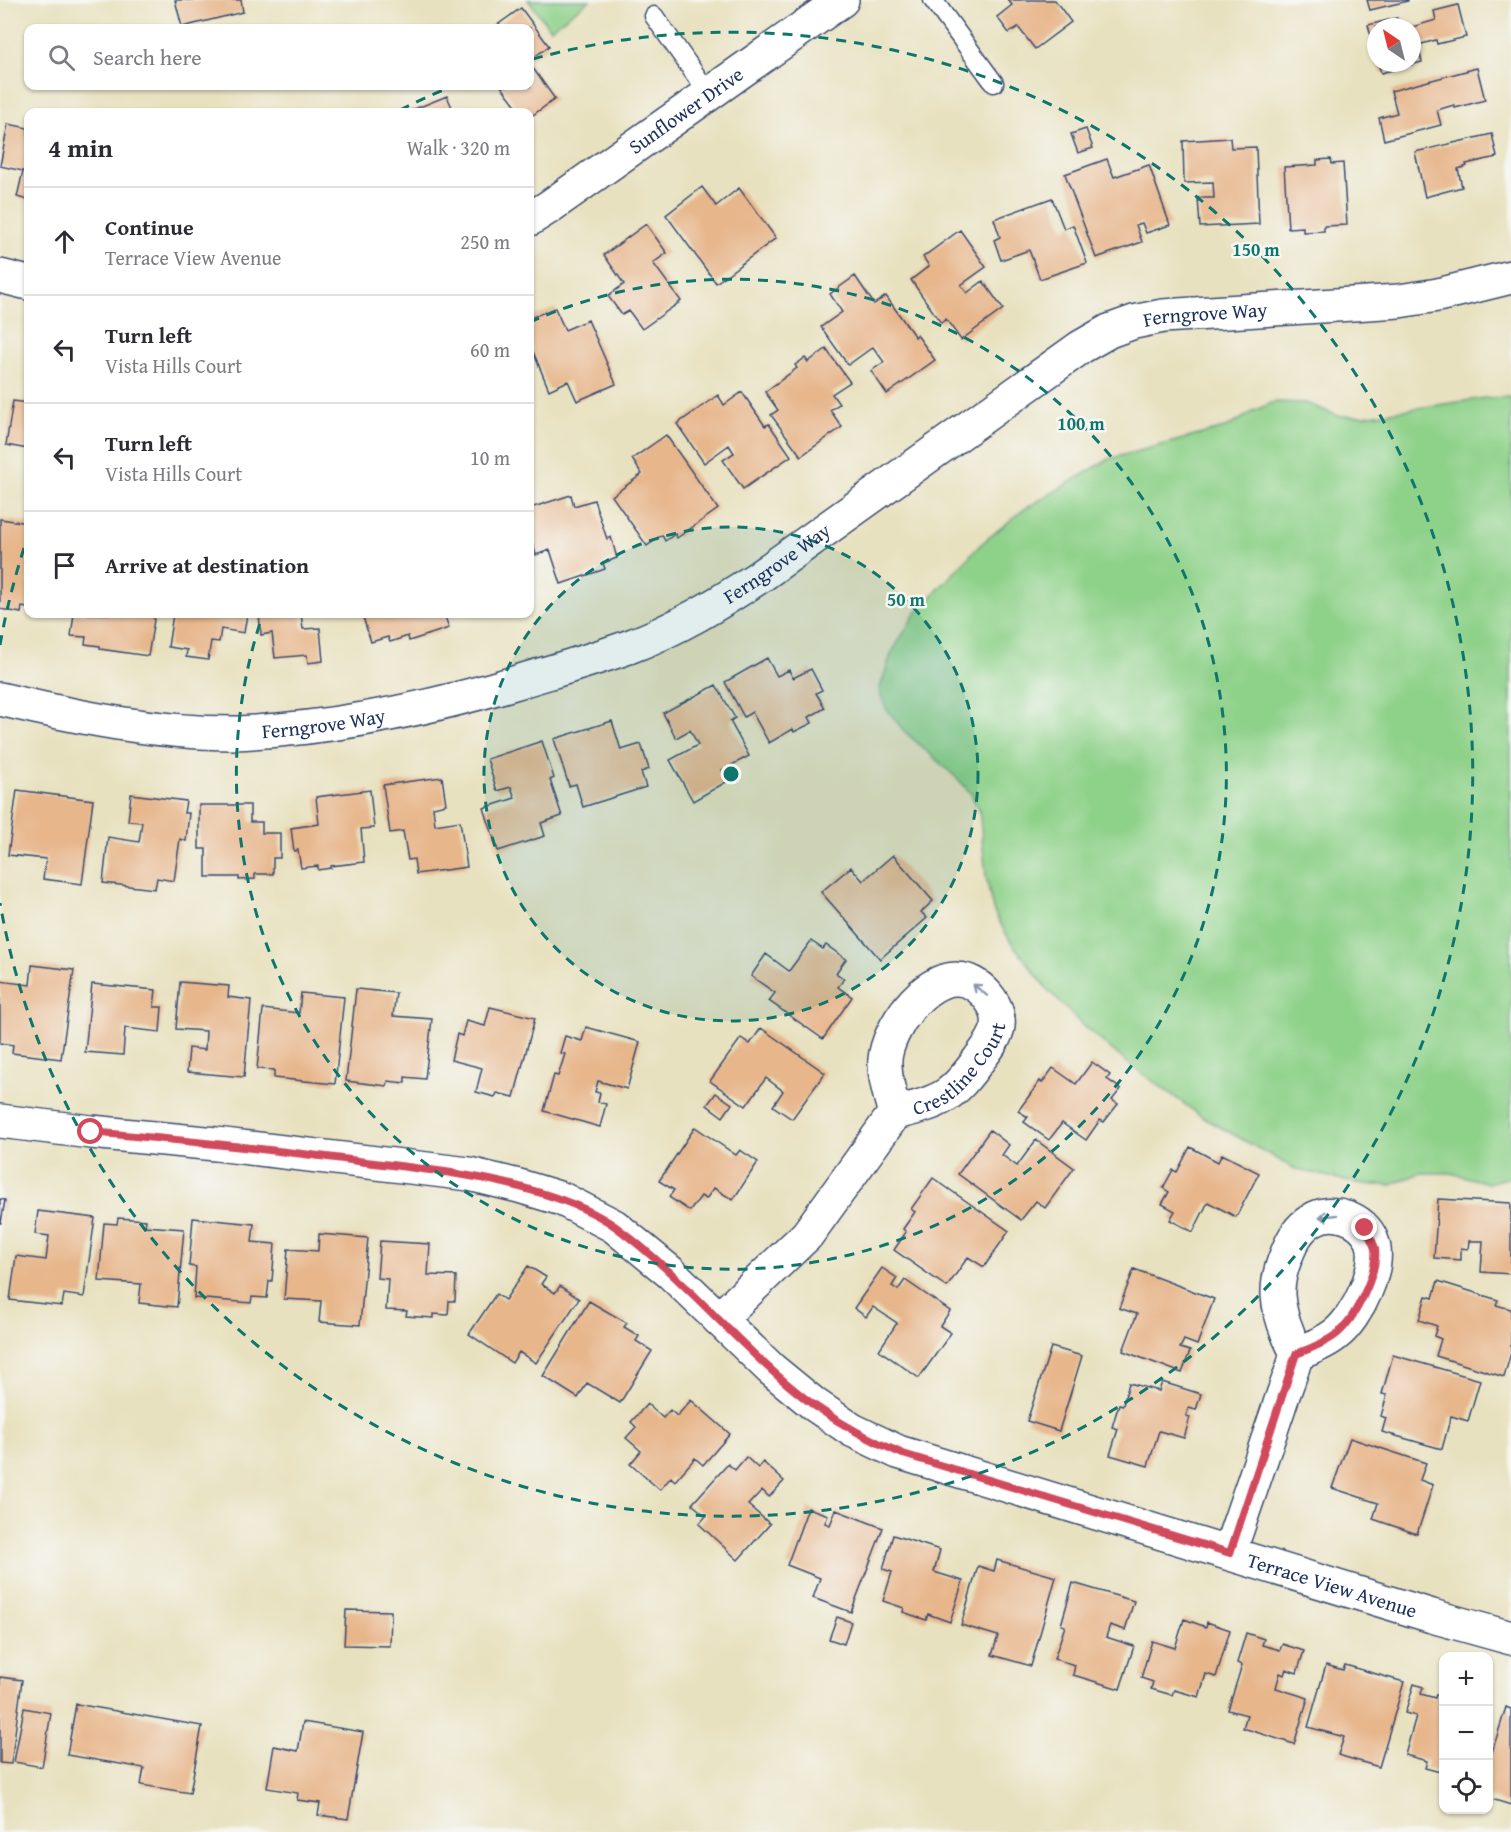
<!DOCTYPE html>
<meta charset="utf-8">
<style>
:root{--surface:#fff;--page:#f2f2f3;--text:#2b2b33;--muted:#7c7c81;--line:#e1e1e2}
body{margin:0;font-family:"Gentium Book Plus",serif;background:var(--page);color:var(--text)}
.controls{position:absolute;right:18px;bottom:18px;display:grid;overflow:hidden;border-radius:12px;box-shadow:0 2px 4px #0004}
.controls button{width:54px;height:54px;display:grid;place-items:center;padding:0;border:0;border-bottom:2px solid var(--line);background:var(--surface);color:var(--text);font:30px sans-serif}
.compass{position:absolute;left:1367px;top:18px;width:54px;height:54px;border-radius:50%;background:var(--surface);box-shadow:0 2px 4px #0004;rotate:325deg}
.stop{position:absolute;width:18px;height:18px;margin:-14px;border:4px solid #d1495b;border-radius:50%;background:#fff}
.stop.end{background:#d1495b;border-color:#fff;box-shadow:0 2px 6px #0008}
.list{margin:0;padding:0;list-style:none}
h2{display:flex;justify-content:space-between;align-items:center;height:78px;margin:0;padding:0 24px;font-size:26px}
h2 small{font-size:20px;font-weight:400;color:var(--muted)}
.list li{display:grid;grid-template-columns:39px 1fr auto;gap:18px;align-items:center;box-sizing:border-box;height:108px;padding:0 24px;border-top:2px solid var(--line)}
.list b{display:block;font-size:22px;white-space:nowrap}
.list p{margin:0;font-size:20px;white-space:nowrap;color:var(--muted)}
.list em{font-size:20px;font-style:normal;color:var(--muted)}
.icon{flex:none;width:33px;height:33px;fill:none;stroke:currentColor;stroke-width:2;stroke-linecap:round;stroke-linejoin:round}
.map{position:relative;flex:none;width:1511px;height:1832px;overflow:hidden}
.search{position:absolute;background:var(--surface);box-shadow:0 2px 4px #0004;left:24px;top:24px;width:510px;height:66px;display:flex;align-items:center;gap:15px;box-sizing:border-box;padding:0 21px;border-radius:12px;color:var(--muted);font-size:22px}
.panel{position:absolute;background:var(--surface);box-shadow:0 2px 4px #0004;left:24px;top:108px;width:510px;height:510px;border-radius:12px}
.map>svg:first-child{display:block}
</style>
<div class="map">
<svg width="1511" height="1832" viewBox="0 0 1511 1832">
<rect width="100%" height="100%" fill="#f6f6f2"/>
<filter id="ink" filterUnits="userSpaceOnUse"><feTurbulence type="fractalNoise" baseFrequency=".0167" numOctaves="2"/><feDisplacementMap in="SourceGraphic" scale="12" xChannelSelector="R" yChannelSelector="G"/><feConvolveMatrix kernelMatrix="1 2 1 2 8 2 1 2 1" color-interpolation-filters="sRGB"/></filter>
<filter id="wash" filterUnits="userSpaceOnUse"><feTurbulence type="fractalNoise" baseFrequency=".008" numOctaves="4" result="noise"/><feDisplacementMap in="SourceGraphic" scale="24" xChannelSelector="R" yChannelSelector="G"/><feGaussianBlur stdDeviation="1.35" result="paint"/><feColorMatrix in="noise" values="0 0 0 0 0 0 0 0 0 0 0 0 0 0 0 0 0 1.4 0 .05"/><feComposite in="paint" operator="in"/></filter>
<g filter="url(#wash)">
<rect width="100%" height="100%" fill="#e8e1bf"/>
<path fill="#8ed189" stroke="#548074" stroke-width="1.5" d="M528,0H590L550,29Z
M1511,397V1177L1488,1183L1451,1173H1420L1391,1185H1373L1356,1183L1295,1169L1204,1118L1129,1064L1082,1025L1047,989L1009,939L993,910L986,876L979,810L971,794L959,780L903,730L886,708L879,691L891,654L915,614L981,544L1023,510L1109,459L1228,427L1256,410L1274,402L1306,403L1339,416H1363L1485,398Z"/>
<g id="blocks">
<path fill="#e7b68b" d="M175,0H241L243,12L182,27Z
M1008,0H1055L1071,22L1035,49L1018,27L1009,33L997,17L1012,5Z
M1367,0H1408V1L1370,10Z
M1458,5L1466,37L1437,44L1436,40L1418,45L1422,62L1381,73L1378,63H1412V27L1436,20L1434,11Z
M521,8L549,46L530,60V28H493Z
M1397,18L1400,27H1376L1375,51L1368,25Z
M530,64L555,99L530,117V112H521L501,86H530Z
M1477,68L1485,100L1455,108L1454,105L1437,110L1441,125L1384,140L1379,118L1397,113L1391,91Z
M447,96L454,112H407Z
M8,124L28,128V200L17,197L23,171L0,166Z
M1086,129L1093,148L1078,153L1071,134Z
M1492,134L1497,157L1466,164L1467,166L1458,169L1462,187L1425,197L1415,152Z
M1230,138L1231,148L1256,147L1259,224L1200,227L1198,198H1214L1213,182L1184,183L1183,141Z
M1107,159L1114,177L1149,165L1170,225L1146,233L1142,223L1136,225L1142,242L1096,258L1065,174Z
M1331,159L1332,164L1343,163L1347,225L1324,226V231L1303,232V227L1288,228L1284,167L1317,165V160Z
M702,187L716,206L739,188L776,238L716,283L666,215Z
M1052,198L1064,229L1073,225L1087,263L1040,279L1029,250L1001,260L994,240L1000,237L994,219Z
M646,224L667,253L653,263L681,301L642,329L629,311L622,315L608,296L624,284L604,255Z
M960,230L986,267L961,285L967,293L983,281L1003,309L961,340L946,319L941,323L911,280L929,266L923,257Z
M855,276L874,304L886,296L915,337L917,335L935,360L887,394L871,371L884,362L873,347L848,365L821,327L842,312L830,294Z
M555,308L565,330L588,320L616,384L577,401L568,381L549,390L530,344V318Z
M826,349L850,382L832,394L839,404L830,410L842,427L801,456L771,415L778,410L765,392L797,368L795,365L805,358L808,362Z
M742,392L765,426L769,424L791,456L743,489L723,460L734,453L729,445L704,463L677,424L718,395L724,405Z
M13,401L28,403V449L6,445Z
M666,435L718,509L677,538L675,534L665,541L662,535L647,546L612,496L642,474L632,459Z
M571,495L574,506L594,500L607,539L611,537L617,558L603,563L605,569L561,584L550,550L536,555L530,534V508Z
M0,519L28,523V608L22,607L21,613L0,609Z
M74,614H155L148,656L100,649V646L85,644L86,637L71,636Z
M173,614H247L244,633L221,629L219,642L211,641L208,660L186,657L187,650L168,647Z
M259,614H301L303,629L320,628L323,661L308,663L307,655L275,658L272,633L261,635Z
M362,614H444L449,628L409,641L408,636L390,642L388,637L371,642Z
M767,658L777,676L789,670L793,678L811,669L822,690L816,693L825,708L809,717L812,723L794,732L793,729L769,743L752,712L744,717L725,682Z
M716,685L735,718L730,721L749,756L722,770L728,781L693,801L670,760L698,745L690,730L676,738L663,713Z
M612,721L621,750L641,744L649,769L641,772L646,787L583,807L576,784L569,786L554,739Z
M542,741L554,778L550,780L562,816L541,823L545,836L498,851L484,808L515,798L511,787L497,791L487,759Z
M442,777L446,804L433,807L435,825L460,821L467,867L416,874L414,859L408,860L403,831L390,833L383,785Z
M17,790L93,800L82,884L43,879L46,859L8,855Z
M370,790L374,828L361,829L364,862L331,866V868L318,870V866L301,868L298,850L294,851L291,828L319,824L316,797Z
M131,794L186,801L184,813H189L186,841L180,839L174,881L157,878L155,889L103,883L108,837L139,842L142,822L128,821Z
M199,805H250V822H262V833H280V858H273V874H255V879L239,880V877H206V849H199Z
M893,855L933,901L921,912L927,918L880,959L821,892L851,867L863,881Z
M811,941L823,949L826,945L846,959L836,973L844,979L838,987L852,997L823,1039L769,1001L775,993L751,976L766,954L789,971Z
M32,965L74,970L61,1059L12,1053L13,1045L0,1043V981L30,985Z
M180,982L229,986L228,997L251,1000L244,1077L187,1072L189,1048L205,1050L206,1031L176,1029Z
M92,984L156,990L154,1007H162L160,1032L125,1028L123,1055L85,1052Z
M356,989L396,993L393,1016L432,1019L425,1079L405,1077V1083L388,1081L387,1086L346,1081Z
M301,993L344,997L335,1084L274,1078V1070L257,1069L263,1009L299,1013Z
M490,1007L535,1018L514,1097L497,1093L495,1097L476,1092L482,1068L451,1060L457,1034L462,1036L466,1021L485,1026Z
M586,1027L640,1042L627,1089L598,1081L595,1092L600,1093L598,1102L606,1104L600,1127L544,1111L554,1075L558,1076L565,1054L560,1053L565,1036L582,1041Z
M761,1028L825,1073L792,1119L773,1106L783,1091L766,1078L746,1106L710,1081L741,1038L750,1044Z
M1092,1062L1110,1075L1107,1079L1121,1089L1112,1100L1118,1104L1104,1122L1100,1120L1086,1140L1062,1123L1049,1140L1024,1122L1028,1117L1018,1111L1040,1081L1042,1083L1053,1068L1076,1084Z
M716,1093L732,1104L723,1117L707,1105Z
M695,1127L736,1155L740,1150L758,1162L733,1200L714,1188L706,1199L701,1196L690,1211L669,1197L674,1190L659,1181Z
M990,1130L1009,1145L1002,1155L1017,1166L1036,1140L1074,1168L1045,1208L1036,1201L1021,1220L958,1174Z
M1190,1147L1218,1162L1222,1154L1259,1173L1236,1217L1208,1202L1193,1232L1170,1220L1175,1211L1162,1204L1169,1192L1163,1188L1173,1170L1177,1172Z
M933,1178L1009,1231L984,1267L968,1257L947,1287L894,1250L906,1232L903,1229L915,1212L911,1209Z
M0,1199L5,1200L1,1223H0Z
M1438,1199L1511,1203V1274L1481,1272L1483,1241H1469L1468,1249L1461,1248V1260L1434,1258Z
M38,1211L95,1218L84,1297L64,1294L62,1306L10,1300L16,1256L46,1260L49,1236L35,1234Z
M118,1218L146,1220L145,1226L184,1229L177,1307L139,1303L141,1284L99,1281L104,1223L117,1224Z
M193,1218L254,1224L252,1242L275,1244L272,1281H269L267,1298L252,1297L251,1303L194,1298L196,1267L189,1266Z
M319,1234L368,1238L360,1325L319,1322L321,1301L284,1299L288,1249L318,1251Z
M380,1241L430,1244L428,1275L456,1276L455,1301H449L448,1315L433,1314V1318L406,1316L407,1311L386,1310L388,1279L377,1278Z
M528,1266L546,1277L541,1284L555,1293L560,1286L579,1299L536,1363L519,1352L512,1363L469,1334L496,1294L505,1300Z
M882,1268L897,1278L892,1286L898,1290L905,1280L950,1311L940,1326L951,1333L919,1378L879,1350L897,1323L873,1307L866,1317L854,1308Z
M1134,1269L1214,1299L1197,1345L1184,1340L1180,1348L1190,1351L1182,1373L1123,1351L1137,1314L1119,1308Z
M1438,1281L1498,1300L1496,1305L1511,1309V1353L1504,1377L1436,1356L1441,1339L1434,1336L1437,1326L1419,1320L1426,1296L1433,1298Z
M589,1301L627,1323L624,1327L639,1336L636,1341L652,1351L620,1403L587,1383L578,1398L543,1376Z
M1051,1347L1082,1356L1059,1431L1027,1421Z
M1393,1355L1480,1380L1468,1421L1451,1416L1442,1449L1382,1432L1386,1418L1381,1416L1387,1395L1382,1394Z
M1162,1382L1201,1394L1196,1410L1189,1408L1186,1416L1190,1417L1184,1438L1159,1431L1148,1466L1110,1455L1118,1429L1112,1427L1119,1404L1123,1405L1129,1383L1159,1391Z
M691,1400L730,1434L703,1465L695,1458L675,1481L671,1477L660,1490L630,1464L641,1451L626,1438L636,1427L631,1422L647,1404L663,1418L670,1410L677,1416Z
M1350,1438L1426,1463L1420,1480L1433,1485L1417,1534L1373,1519L1378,1503L1332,1488Z
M746,1457L758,1468L763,1462L784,1481L769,1497L762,1490L748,1505L770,1524L738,1560L699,1524L706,1516L692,1504L728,1464L735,1470Z
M808,1508L828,1515L825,1523L830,1525L836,1510L883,1528L851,1612L813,1598L820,1578L787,1565Z
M893,1535L940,1550L934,1572L963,1581L950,1622L928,1614L926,1620L903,1612L904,1608L883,1601L892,1572L883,1569Z
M997,1560L1056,1577L1031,1666L992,1655L998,1636L961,1625L978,1566L994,1571Z
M1073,1583L1134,1601L1125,1630L1110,1625L1106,1637L1134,1646L1120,1689L1073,1675L1075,1665L1054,1659L1065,1626L1061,1625Z
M346,1610L391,1611L390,1646L344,1645Z
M837,1617L851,1622L844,1644L829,1639Z
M1184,1619L1206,1627L1207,1622L1230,1630L1216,1677L1206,1674L1199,1697L1174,1690L1172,1695L1151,1689L1153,1682L1141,1678L1152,1641L1175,1648Z
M1246,1633L1264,1639L1262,1645L1280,1650L1282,1644L1304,1651L1297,1673L1286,1669L1284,1675L1280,1673L1276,1688L1308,1698L1294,1744L1243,1728L1247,1715L1228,1710L1242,1665L1237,1663Z
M1326,1665L1343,1670L1345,1665L1404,1682L1379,1767L1338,1755L1344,1737L1308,1727Z
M0,1677L22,1680L11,1764L0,1763Z
M1414,1684L1423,1687L1421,1694L1435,1698L1436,1694L1444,1696V1773L1425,1768L1427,1761L1405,1755L1416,1716L1405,1713Z
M76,1704L202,1726L190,1793L141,1785L144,1768L67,1755Z
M1506,1707L1511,1709V1805L1488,1798V1765Z
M24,1708L51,1713L42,1767L14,1762Z
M303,1722L363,1732L348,1819L318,1815L320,1803L297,1800L298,1793L267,1788L274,1746L298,1751Z"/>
</g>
</g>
<g filter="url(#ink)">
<use href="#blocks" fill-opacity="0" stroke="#3a4a6d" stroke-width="1.5"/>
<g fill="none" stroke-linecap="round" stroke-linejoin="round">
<defs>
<path id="lane" d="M933,0L994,83
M654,16L709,94"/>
<g id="street">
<path id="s1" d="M530,219L549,207L842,0"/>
<path d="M0,276L28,283"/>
<path id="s2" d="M0,699C76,717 155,733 233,733C248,733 264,731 279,730C359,723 437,706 514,683C553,671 593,660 631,646C677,629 718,604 759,577L1081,347L1109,331L1134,322L1163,316L1399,301L1438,295L1511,277"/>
<path id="s3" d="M0,1121L91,1132L216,1144L469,1174L519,1186L562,1199L614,1226L671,1273L771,1369L815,1405L852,1430L898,1452L1432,1616L1511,1638"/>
<path id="s4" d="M719,1319L807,1235L895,1113C942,1102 952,1097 980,1058C987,1049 996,1038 998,1026C1001,1005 978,979 957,979C923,978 888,1029 885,1059C884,1077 890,1096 895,1113"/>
<path d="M1229,1553C1246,1504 1262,1456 1279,1407C1282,1396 1295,1365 1296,1355C1296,1349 1290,1340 1288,1334C1276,1304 1274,1286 1286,1256C1292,1241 1298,1228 1312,1220C1332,1207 1364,1218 1372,1241C1382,1266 1357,1318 1336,1334C1325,1343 1310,1349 1296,1354"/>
</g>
</defs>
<use href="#lane" stroke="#3a4a6d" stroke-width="21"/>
<use href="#street" stroke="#3a4a6d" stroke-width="36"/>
<use href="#lane" stroke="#fff" stroke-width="18"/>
<use href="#street" stroke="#fff" stroke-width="33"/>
</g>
<defs><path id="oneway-shaft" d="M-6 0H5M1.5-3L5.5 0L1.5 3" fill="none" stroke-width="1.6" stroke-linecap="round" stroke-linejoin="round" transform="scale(1.5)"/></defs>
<g stroke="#8d97ae">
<use href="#oneway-shaft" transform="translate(980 990) rotate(-141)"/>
<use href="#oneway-shaft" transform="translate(1328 1216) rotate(174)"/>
</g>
</g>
<g fill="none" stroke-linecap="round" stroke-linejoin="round" filter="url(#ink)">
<path stroke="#d1495b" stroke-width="8" d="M91,1132C180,1140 269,1149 358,1161C421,1169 480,1174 541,1193C567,1201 594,1211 616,1227C688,1280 743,1353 815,1406C842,1425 872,1441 903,1454L1230,1553L1296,1354C1309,1349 1323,1344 1334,1336C1354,1322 1378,1273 1375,1249C1373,1241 1369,1235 1365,1228"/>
</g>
<circle cx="731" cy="774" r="247" fill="#0f766e" fill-opacity=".12"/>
<g fill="none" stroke="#0f766e" stroke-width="3" stroke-dasharray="10 8">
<circle cx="731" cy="774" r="247"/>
<path d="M530 322A495 495 0 1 1 262 617"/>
<path d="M0 645A742 742 0 0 1 27 539M400 110A742 742 0 0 1 453 86M533 59A742 742 0 1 1 0 903"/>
</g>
<g text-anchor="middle" stroke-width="5" stroke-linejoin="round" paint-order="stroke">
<g font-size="20" fill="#1b2f5e" stroke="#f6f6f2">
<text dy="7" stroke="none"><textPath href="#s1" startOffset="190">Sunflower Drive</textPath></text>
<text dy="7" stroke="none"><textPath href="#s2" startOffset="1317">Ferngrove Way</textPath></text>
<text dy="7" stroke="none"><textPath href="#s2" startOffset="813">Ferngrove Way</textPath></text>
<text dy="7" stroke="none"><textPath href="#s2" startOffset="327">Ferngrove Way</textPath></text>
<text dy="7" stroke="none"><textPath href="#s4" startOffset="354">Crestline Court</textPath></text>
<text dy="7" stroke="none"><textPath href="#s3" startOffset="1446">Terrace View Avenue</textPath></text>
</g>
</g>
<circle cx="731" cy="774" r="9" fill="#0f766e" stroke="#f6f6f2" stroke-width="3"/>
<g font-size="18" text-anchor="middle" font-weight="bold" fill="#0f766e" stroke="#f6f6f2" stroke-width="5" stroke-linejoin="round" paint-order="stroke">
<text x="1256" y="256">150 m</text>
<text x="1081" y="430">100 m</text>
<text x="906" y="606">50 m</text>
</g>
</svg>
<div class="controls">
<button>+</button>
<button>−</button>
<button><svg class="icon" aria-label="locate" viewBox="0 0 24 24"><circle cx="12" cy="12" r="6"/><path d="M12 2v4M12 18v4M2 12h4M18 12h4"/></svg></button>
</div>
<svg class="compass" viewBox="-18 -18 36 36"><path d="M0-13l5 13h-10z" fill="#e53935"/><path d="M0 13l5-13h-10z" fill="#7c7c81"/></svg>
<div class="stop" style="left:91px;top:1132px"></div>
<div class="stop end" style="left:1365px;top:1228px"></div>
<div class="search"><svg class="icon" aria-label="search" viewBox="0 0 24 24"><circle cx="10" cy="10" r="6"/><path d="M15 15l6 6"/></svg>Search here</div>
<section class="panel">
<h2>4 min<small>Walk · 320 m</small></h2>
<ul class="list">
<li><svg class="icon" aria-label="ahead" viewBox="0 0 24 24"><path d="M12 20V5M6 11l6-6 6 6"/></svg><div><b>Continue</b><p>Terrace View Avenue</p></div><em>250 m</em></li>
<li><svg class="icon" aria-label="left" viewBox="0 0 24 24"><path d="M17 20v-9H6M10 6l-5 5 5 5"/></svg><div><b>Turn left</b><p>Vista Hills Court</p></div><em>60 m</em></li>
<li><svg class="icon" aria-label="left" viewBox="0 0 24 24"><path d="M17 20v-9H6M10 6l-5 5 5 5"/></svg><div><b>Turn left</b><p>Vista Hills Court</p></div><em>10 m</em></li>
<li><svg class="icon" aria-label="arrive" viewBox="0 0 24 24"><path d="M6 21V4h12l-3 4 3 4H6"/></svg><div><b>Arrive at destination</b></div></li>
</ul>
</section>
</div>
